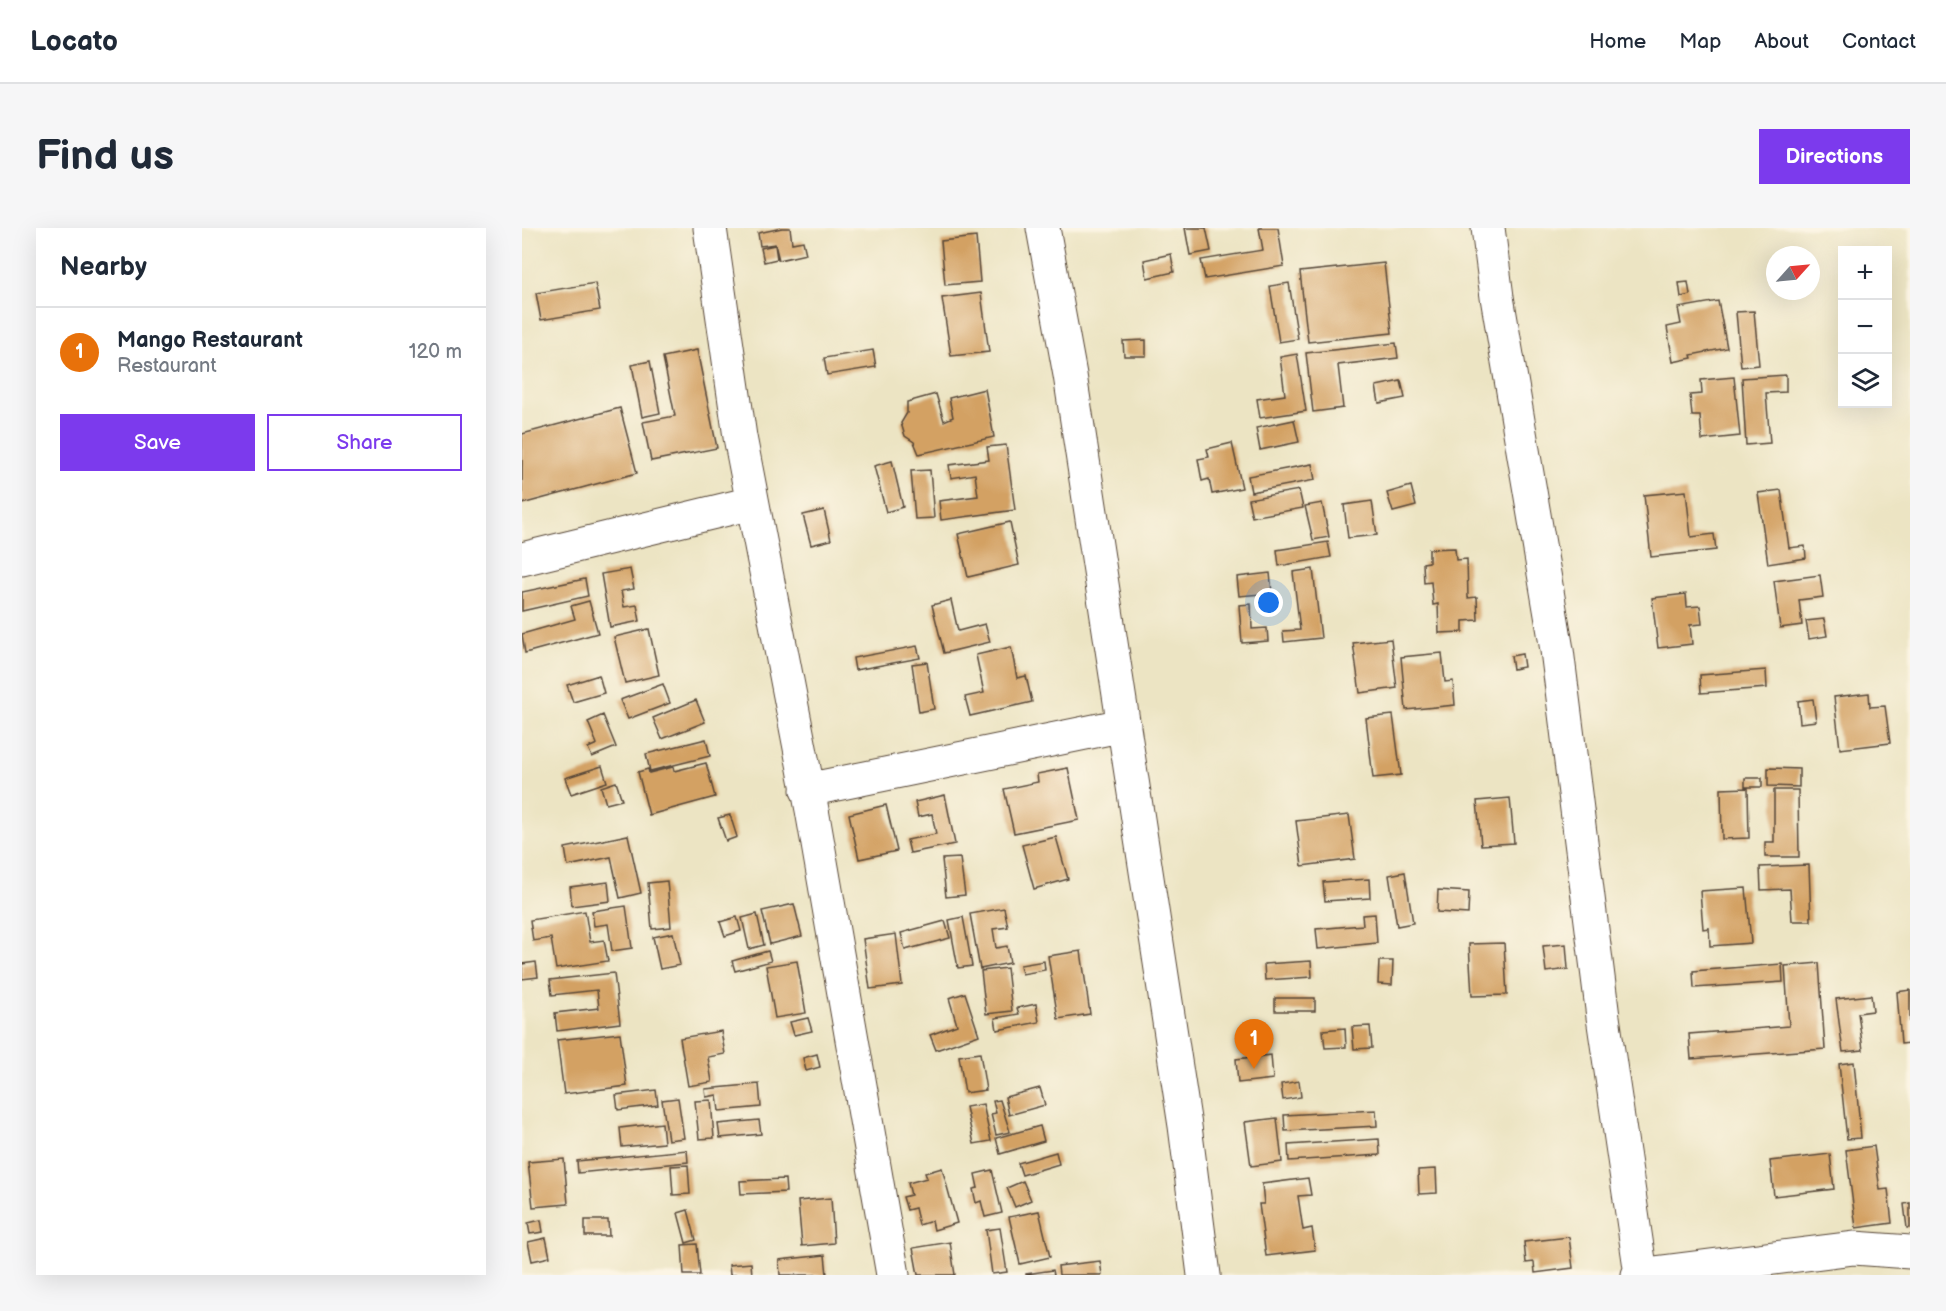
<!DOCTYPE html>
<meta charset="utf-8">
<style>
:root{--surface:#fff;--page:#f6f6f7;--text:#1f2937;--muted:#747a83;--line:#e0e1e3;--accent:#7c3aed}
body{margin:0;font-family:"Balsamiq Sans",sans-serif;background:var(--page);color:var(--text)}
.controls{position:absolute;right:18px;top:18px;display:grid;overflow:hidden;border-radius:0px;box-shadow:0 6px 24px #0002}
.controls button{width:54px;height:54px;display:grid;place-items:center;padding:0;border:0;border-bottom:2px solid var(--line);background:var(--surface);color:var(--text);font:30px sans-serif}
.compass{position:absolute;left:1244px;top:18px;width:54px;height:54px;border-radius:50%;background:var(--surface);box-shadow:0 6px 24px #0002;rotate:63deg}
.you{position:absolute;left:747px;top:375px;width:21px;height:21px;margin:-15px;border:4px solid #fff;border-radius:50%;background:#1a73e8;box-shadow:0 0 0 9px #1a73e833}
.badge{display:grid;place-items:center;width:39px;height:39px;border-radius:50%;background:var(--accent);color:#fff;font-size:20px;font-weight:700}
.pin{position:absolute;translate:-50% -50px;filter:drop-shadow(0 2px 3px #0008)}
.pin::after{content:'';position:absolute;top:32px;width:21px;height:18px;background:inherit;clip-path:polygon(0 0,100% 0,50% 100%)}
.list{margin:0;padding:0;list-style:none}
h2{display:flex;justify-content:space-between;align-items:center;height:78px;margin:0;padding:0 24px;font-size:26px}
h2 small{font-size:20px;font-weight:400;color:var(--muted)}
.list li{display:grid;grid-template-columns:39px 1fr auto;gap:18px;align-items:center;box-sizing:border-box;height:90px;padding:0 24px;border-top:2px solid var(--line)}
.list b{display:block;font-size:22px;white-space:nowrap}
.list p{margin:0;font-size:20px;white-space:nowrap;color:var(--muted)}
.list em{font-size:20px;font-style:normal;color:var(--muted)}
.actions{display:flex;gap:12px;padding:18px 24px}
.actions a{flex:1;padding:14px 0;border:2px solid var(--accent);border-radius:0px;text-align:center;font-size:21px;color:var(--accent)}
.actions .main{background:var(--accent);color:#fff}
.icon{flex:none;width:33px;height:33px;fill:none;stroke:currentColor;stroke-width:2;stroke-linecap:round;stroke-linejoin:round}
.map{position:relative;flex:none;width:1388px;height:1047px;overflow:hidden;border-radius:0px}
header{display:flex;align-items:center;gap:36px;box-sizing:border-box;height:84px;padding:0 30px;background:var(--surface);border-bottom:2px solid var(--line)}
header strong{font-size:28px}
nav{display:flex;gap:33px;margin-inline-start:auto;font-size:21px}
.intro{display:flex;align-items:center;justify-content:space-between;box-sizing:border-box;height:144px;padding:0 36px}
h1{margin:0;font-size:42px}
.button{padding:15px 27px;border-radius:0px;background:var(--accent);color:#fff;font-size:21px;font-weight:700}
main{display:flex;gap:36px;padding:0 36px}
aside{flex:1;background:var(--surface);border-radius:0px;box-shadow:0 6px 24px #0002}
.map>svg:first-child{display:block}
</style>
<header>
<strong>Locato</strong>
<nav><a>Home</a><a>Map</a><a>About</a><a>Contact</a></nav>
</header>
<div class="intro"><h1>Find us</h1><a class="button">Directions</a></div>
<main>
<aside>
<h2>Nearby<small></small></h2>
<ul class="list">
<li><span class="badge" style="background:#e8710a">1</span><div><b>Mango Restaurant</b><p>Restaurant</p></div><em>120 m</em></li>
</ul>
<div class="actions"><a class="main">Save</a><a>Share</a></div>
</aside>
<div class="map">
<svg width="1388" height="1047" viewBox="0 0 1388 1047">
<rect width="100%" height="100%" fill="#fcf5e5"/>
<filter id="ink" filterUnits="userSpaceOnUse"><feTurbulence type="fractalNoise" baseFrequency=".0167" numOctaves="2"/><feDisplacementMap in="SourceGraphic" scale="12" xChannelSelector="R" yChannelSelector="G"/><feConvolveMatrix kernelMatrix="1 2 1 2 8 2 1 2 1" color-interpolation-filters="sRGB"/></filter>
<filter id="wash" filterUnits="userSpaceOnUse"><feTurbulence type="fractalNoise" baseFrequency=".008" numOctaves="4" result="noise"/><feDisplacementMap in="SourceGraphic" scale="24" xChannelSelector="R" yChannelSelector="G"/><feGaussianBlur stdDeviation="1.35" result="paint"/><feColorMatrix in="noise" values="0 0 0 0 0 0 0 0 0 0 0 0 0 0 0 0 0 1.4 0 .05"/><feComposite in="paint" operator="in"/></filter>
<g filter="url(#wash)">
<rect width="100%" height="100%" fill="#ece4c3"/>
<g id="blocks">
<path fill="#d3a163" d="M260,0H268L270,15L281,13L284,26L257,32L253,16L238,18L236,5Z
M663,0H684L689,23L668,27Z
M737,0H756L762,38L683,51L679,32L741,22Z
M454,9L458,54L423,57L419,13Z
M253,17L255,31L242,34L239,20Z
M649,26L652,44L625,50L622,32Z
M862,35L870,105L786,114L778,44Z
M1166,54L1168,67L1159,69L1157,55Z
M73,55L78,82L19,92L14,65Z
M767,55L776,111L757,114L748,58Z
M459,65L467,124L429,128L420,70Z
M1196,73L1205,120L1169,127L1170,130L1151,134L1145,99L1159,96L1156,80Z
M1232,83L1237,137L1219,139L1214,84Z
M624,112V128H602L601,113Z
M874,115L876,130L816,137L821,180L791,184L784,125Z
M175,122L195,220L129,233L121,194L153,188L141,129Z
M351,122L354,139L305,147L302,130Z
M775,126L784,183L738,190L735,171L763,167L758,129Z
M128,133L138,185L120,189L110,137Z
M1264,147V164L1244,165L1248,215L1224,217L1220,150Z
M1212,149L1218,208L1180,212L1178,188H1170L1168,167L1180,166L1179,152Z
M879,153L883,170L857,175L854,158Z
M463,161L472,209L397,226L392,214L383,208L379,195L385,185V174L414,166L422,193L431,189L427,170Z
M98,180L115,245L0,276V206Z
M772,192L777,214L738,222L734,200Z
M710,215L720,260L690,266L687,251L680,253L676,231L687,229L685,221Z
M484,217L493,282L419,292L417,273L456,268L453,246L429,250L427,237L467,232L465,219Z
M370,233L381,279L364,284L352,238Z
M790,236L793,252L729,264L726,248Z
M408,242L412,290L393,291L389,243Z
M889,258L894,278L871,284L865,265Z
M777,262L781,280L730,289L726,271Z
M1259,262L1267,320L1283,318L1284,330L1246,336L1236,265Z
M1164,263L1169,309L1192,306L1194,322L1129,329L1122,267Z
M850,273L855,307L826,310L822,277Z
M800,275L807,309L791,312L783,278Z
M302,282L309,312L289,317L281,287Z
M488,294L497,337L446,349L436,306Z
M806,314L809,329L757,338L755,322Z
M933,320L934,332L945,331L946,370L955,369L956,392L941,393V404L917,405L916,376L911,377L909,354L902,355L901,335L907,334V321Z
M108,341L112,361L99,363L102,379L115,377L118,393L88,399L79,346Z
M791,341L799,410L762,414L761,403L778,402L771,344Z
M748,345L750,365L717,368L715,349Z
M1298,347L1301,369L1277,372L1280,397L1258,400L1252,353Z
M63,351L66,368L0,383V364Z
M1164,366L1165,379L1178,378L1180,396L1168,397L1170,416L1136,420L1130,370Z
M429,372L436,403L463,396L468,414L422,425L410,377Z
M67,373L76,405L3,425L0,406L53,391L49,378Z
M729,376L730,401L745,400L746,413L720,415L717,377Z
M1302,391L1305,408L1287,411L1284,393Z
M127,401L137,447L103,455L92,409Z
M869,411L875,460L838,465L831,415Z
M395,418L398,430L333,442L331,430Z
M489,419L495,450L504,448L510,474L448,488L443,469L462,465L454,427Z
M920,425L923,454L931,453L933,477L884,482L879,429Z
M1000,426L1002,439L991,441L989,428Z
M405,434L412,481L397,484L390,436Z
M1244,442L1245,460L1179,465L1178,447Z
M77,447L82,465L51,474L45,457Z
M141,456L148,475L106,491L98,472Z
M1347,465L1348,479L1363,478L1368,515L1318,521L1312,469Z
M1291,471L1294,493L1278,495L1276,473Z
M174,472L183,494L140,511L131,490Z
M81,487L94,519L70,529L66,520L75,516L66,494Z
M871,487L879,547L851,550L844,490Z
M184,511L188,528L128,543L124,526Z
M184,535L193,569L127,587L116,544L126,541L127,545L151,539L152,543Z
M80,538L85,554L49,566L43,550Z
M546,540L557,592L492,605L482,561L516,554L515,546Z
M1246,540L1277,541V559L1246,558Z
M1223,550H1240V559H1223Z
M94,554L100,572L84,576L79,559Z
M1226,560L1227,610L1200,611L1199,561Z
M1252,562H1276L1277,629H1243V614H1252Z
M423,567L433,616L388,625L385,612L414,606L410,586L396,589L393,574Z
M988,570L992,615L959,617L955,573Z
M364,577L375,623L337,631L327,586Z
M208,587L215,609L204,613L196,590Z
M827,587L833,631L780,638L774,593Z
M106,607L119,665L98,670L89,629L46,638L43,620Z
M534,609L546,651L512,661L500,617Z
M438,630L443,667L424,669L420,631Z
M1287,637L1289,693H1270L1268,661L1239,662L1238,639Z
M883,644L891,695L875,698L867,647Z
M847,651L848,670L803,673L801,654Z
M145,653L149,699L130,701L126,655Z
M86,654L88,673L50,678L48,659Z
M1224,660L1229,715L1188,718L1187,700L1181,701L1178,663Z
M916,662L947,664L946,686L915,684Z
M272,676L280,708L248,716L240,683Z
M104,678L110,720L90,723L86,696L72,698L70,683Z
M482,680L486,699L471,701L474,720L485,718L488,735L458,741L448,686Z
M63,683L68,714L82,712L86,733L34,741L29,710L11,713L8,692Z
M235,686L242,717L227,721L220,690Z
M853,686L855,715L796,721L794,701L841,697L840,687Z
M215,689L219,703L203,708L198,694Z
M441,689L450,738L436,740L427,692Z
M423,693L428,710L383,722L379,705Z
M151,705L158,737L138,741L131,709Z
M374,706L380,757L348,761L341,711Z
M982,715L985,767L950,768L947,716Z
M1044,716L1046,741L1024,744L1021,718Z
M246,723L249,733L213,743L210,733Z
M559,723L568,786L536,791L526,728Z
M275,733L284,785L253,790L244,738Z
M522,733L523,742L500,746L498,737Z
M789,733L790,749L743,752L742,736Z
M857,733H871L870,757L856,756Z
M14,734L16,749L0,751V736Z
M1297,735L1303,821L1169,831L1167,806L1267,798L1263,738Z
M1260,736L1261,754L1172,760L1171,743Z
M485,740L490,783L464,786L459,743Z
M92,745L98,795L35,803L33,785L77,780L75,762L30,767L28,752Z
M1388,762V815L1379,816L1375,764Z
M443,765L457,807L414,822L408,807L435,797L427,770Z
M1349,767L1351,783L1336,785L1341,822L1321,824L1314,771Z
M753,770H793V783H753Z
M514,776L517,794L475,802L473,790L497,786L495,780Z
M286,790L290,803L272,807L268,794Z
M848,798L850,820L832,821L830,799Z
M823,800L824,819L803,820L801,802Z
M199,803L203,826L186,829L190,854L166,858L158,810Z
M98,805L105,858L42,866L35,812Z
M458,825L464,862L443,865L437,828Z
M295,826L298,839L284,843L281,830Z
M749,827L751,851L716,855L714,831Z
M1332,834L1339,910L1325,911L1317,836Z
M777,853L779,869L761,872L759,856Z
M237,856L239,879L197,883L195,867L184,869L183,861Z
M518,860L523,877L487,887L483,869Z
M134,862L136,877L96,882L94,867Z
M156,870L162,910L146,912L140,872Z
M189,872L192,910L177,911L173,873Z
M478,872L488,904L474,907L469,886L474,885L471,873Z
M461,876L469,913L452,916L444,879Z
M854,882L855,898L763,903L762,887Z
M755,890L760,934L729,938L723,894Z
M237,892L239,906L198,910L196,896Z
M140,895L142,915L100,919L98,900Z
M518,898L522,913L478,926L474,910Z
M857,911L858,927L767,933L766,917Z
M1352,918L1358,962L1366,961L1370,995L1334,1000L1324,922Z
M165,922L166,934L56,945L55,933Z
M534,924L537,936L500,947L496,935Z
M1308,926L1312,961L1252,968L1248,933Z
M42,931L46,976L11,979L6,934Z
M166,937L168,966L151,967L149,938Z
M420,940L435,995L412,1002L410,993L397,997L393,980L385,982L381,969L389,967L386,955L405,950L403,945Z
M914,941L915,965L897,966L896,942Z
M470,942L480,985L463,989L459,973L454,975L451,961L456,960L453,946Z
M786,950L789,967L776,968L781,1002L790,1000L793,1022L744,1028L737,976H742L740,956Z
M263,951L264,964L219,966L218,953Z
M501,953L509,972L493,979L485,960Z
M309,970L312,1015L280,1018L276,973Z
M1388,975V1000H1385L1382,976Z
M166,982L174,1012L164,1015L156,985Z
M517,983L528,1029L498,1036L487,989Z
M19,992L21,1004L8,1006L6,995Z
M63,992H86L87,1008H63Z
M478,1000L485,1044L470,1046L464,1002Z
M1047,1009L1051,1040L1013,1045L1012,1034L1004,1035L1002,1014Z
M24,1010L28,1029L10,1033L6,1014Z
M428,1014L433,1047H396L391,1020Z
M175,1016L178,1047H162L160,1017Z
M303,1027L305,1047H258L257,1032Z
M578,1033L580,1047H537L536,1038Z
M229,1035L230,1047H208L207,1037Z
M531,1042L532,1047H504V1046Z"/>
</g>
</g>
<g filter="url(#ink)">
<use href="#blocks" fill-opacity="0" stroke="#564637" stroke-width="1.5"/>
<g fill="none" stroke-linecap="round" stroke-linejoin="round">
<defs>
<path id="minor" d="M188,0L218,209L290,582L371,1047
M521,0L548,147L663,898L682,1047
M966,0L975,69L1035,422L1081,789L1119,1046
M0,331L230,275
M285,562L602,497
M1116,1047L1332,1020L1388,1024"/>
</defs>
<use href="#minor" stroke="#564637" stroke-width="35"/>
<use href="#minor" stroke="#fff" stroke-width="33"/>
</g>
</g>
</svg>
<div class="controls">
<button>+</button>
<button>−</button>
<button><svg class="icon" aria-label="layers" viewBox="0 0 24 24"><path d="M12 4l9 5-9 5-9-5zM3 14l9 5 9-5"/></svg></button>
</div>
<svg class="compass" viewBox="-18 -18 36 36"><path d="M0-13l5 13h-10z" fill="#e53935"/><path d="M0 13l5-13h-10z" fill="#747a83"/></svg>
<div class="you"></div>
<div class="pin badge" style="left:732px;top:841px;background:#e8710a">1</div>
</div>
</main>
